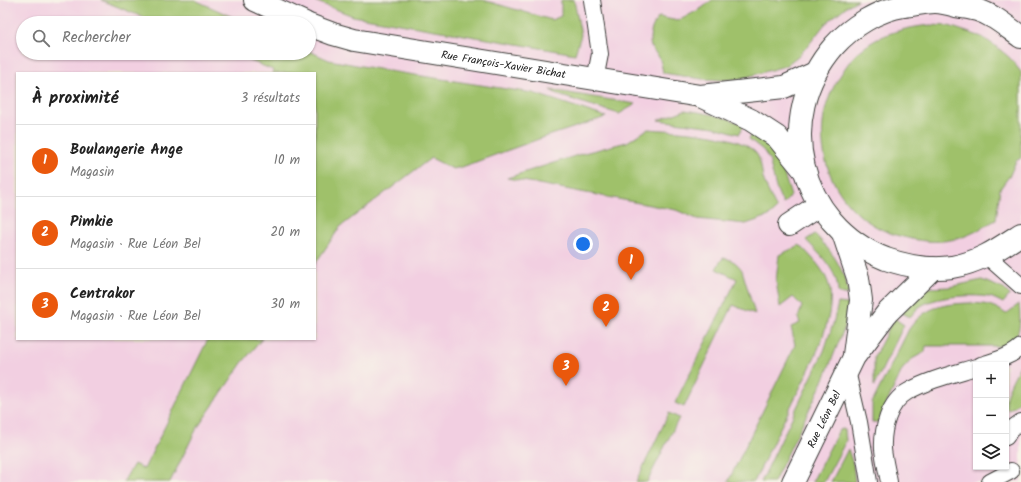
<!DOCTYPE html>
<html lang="fr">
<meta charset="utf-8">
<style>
:root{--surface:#fff;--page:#f2f2f2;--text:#222;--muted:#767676;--line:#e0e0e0;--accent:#ea580c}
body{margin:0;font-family:Kalam,sans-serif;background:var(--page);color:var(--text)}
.controls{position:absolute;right:12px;bottom:12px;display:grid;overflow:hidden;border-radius:0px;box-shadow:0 1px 3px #0004}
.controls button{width:36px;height:36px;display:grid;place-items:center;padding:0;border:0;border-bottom:1px solid var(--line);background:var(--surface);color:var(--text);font:20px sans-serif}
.you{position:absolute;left:583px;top:244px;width:14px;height:14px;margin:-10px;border:3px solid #fff;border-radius:50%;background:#1a73e8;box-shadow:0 0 0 6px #1a73e833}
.badge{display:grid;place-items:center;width:26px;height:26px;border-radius:50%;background:var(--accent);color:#fff;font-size:13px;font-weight:700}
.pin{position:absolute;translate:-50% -33px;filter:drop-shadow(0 1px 2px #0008)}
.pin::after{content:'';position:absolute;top:21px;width:14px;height:12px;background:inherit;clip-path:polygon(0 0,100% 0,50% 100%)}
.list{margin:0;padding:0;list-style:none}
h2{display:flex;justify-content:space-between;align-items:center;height:52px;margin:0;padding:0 16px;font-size:17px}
h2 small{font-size:13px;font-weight:400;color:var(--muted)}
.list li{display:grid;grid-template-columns:26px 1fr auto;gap:12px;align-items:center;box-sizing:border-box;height:72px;padding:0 16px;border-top:1px solid var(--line)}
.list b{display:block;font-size:15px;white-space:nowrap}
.list p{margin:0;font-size:13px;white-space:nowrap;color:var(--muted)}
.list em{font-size:13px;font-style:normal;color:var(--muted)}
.icon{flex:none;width:22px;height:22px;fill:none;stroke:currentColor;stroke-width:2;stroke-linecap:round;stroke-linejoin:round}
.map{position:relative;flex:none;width:1021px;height:482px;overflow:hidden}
.search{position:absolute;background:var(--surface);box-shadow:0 1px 3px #0004;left:16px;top:16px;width:300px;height:44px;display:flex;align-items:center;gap:10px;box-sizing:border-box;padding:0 14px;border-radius:22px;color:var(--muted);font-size:15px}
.panel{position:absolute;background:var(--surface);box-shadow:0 1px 3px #0004;left:16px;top:72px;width:300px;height:268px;border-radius:0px}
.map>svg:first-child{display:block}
</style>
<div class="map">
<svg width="1021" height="482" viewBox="0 0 1021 482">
<rect width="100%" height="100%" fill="#f7f3e8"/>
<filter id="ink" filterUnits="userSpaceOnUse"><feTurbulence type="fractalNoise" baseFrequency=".025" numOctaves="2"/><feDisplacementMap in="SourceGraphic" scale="8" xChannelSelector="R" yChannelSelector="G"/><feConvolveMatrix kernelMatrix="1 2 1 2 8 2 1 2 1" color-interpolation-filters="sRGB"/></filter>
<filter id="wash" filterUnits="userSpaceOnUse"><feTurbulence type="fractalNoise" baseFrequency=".012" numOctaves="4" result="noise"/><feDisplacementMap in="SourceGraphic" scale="16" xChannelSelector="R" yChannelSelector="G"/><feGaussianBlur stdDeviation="0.9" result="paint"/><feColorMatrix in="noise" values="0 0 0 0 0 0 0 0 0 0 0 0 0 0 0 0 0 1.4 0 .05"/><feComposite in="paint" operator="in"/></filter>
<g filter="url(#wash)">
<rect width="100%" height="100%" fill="#f0ead4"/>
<path fill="#f2cfe1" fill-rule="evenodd" d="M0,0H1021V482H0ZM23,23H309V53H23ZM17,73H315V339H17ZM976,365H1006V467H976Z"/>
<path fill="#9fc16a" stroke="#5e6e43" d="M101,0H195L246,23H157Z
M312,0H483L552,20L561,16V0H574L581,35L575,54L353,16Z
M712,0H858L847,6L825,24L807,47L798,56L785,66L740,79L721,80L702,79L663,73C662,67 661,62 659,57C656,53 653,51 651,47C648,37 652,24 659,17L678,21L702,8Z
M930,25L949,26L982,37L997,47L1010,58L1021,72V158L1016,161L1010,175L1000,189L996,220C984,226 972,235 959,238C942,243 924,242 908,238C833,224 799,138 840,76C846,66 852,57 861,50C882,33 904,28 930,25Z
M309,51L329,60L389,71L533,93L606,117L539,139L462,167L453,169L431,158L340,227L315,264V73H272L273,70L231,53H309Z
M550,90L636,104L619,114L561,96Z
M685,110C705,113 725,116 744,125L739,134L714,127L658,120Z
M648,129C675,131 735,132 755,152C762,159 761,172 764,181C768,191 772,200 777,209L769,216L746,224L697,219L676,210L507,178L584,153L627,142Z
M754,129L776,149L791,196L783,204L776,188L769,159L763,150L749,139Z
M815,234C834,255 843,266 849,294H841L838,292C838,270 820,255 806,240Z
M800,245C812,258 827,271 830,290C835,325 805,377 790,408C778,432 766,457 754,482H728L795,345L791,327L800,323L798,318L802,306L793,297L780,307L776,281L779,255Z
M723,258C732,259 737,263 742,270L755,314L733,305L684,407L675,403L737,279L716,269L720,262Z
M982,280L1004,289L1010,295L1003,303C999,301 994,298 989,297C970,294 933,296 918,308C915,311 913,314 910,317L902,313L927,288L949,287Z
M838,303L848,304L845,326L825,377L774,482H761L824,351L833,324Z
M970,303C985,304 993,304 1006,314L1019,304C1021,323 1021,341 1003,346H926L925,352L912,359L902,370L878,422H872V403L909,329C925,306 944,304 970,303Z
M894,318L904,325L874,386V357Z
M208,339H262L242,363L196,430L170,482H123L134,464L144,469Z
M1021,363V400L1016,405L1008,410C1000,398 1016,375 1021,363Z
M669,413L679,418L647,482H636Z
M843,429L845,430L846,441L824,482H812L839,430Z
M848,449L853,464L855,482H831Z"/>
</g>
<g filter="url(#ink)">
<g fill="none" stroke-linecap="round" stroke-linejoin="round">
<defs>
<path id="lane" d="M592,0L600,54L595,80
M987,256L1021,286
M981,365C995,361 1010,357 1021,347
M847,371L859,422L869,482
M1006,437L1010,430L1021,422
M889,482C887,471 884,460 883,449C882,429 889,402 907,392C928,380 953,374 976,367
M990,482L1011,471"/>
<g id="street">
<path d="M255,0L305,23"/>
<path id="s1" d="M309,25L333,34L354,40L700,96L751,120L777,137L803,169"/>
<path d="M1021,37C1007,27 994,15 977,10C970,8 963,7 956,6C949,4 942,2 935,2C925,2 914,5 904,6C878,10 852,26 834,46C772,118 798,224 886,259C906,266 931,270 952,267C980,262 998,249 1021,234"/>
<path d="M700,96L784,87L815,73"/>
<path d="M789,225L819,205"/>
<path d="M843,233L858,278L861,300L854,355"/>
<path id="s2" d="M793,482L854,357L887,313L933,268"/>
</g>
</defs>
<use href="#lane" stroke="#3c3b38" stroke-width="18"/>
<use href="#street" stroke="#3c3b38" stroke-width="24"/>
<use href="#lane" stroke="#fff" stroke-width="16"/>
<use href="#street" stroke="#fff" stroke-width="22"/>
</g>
</g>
<g text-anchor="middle" stroke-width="3" stroke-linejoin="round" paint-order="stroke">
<g font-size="11" fill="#1c1c1c" stroke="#f7f3e8">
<text dy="4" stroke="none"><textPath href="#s1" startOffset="199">Rue François-Xavier Bichat</textPath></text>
<text dy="4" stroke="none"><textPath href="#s2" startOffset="70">Rue Léon Bel</textPath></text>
</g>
</g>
</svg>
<div class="controls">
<button>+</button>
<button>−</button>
<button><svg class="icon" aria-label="layers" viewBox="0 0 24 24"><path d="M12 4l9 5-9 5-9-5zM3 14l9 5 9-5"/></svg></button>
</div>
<div class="you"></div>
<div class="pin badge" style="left:631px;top:280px">1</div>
<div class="pin badge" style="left:606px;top:327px">2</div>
<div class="pin badge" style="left:566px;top:386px">3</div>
<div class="search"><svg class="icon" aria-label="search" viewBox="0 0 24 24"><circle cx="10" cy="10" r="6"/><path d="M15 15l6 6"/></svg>Rechercher</div>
<section class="panel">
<h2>À proximité<small>3 résultats</small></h2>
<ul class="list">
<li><span class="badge">1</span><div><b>Boulangerie Ange</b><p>Magasin</p></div><em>10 m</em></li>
<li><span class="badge">2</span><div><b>Pimkie</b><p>Magasin · Rue Léon Bel</p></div><em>20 m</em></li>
<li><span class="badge">3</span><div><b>Centrakor</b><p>Magasin · Rue Léon Bel</p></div><em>30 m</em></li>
</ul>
</section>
</div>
